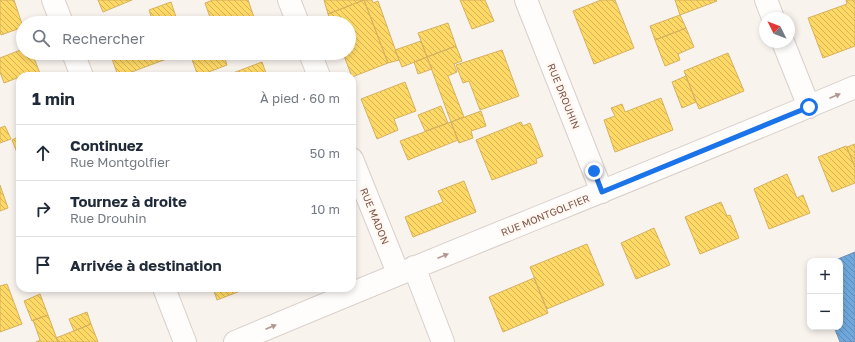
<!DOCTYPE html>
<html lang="fr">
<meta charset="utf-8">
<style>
:root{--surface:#fff;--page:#f6f6f7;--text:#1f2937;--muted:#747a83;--line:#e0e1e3}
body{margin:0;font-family:"Golos Text",sans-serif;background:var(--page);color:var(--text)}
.controls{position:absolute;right:12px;bottom:12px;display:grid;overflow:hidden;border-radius:8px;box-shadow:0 2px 6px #0003}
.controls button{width:36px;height:36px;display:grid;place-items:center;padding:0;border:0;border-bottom:1px solid var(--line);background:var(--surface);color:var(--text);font:20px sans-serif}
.compass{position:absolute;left:759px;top:12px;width:36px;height:36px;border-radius:50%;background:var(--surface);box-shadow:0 2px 6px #0003;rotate:312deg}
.stop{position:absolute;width:12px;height:12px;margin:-9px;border:3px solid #1a73e8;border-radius:50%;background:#fff}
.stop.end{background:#1a73e8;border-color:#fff;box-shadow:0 1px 4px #0008}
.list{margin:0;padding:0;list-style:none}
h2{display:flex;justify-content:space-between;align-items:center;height:52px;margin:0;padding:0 16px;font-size:17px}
h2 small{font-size:13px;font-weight:400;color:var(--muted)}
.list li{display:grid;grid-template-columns:26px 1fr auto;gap:12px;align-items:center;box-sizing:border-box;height:56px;padding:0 16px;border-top:1px solid var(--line)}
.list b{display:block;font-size:15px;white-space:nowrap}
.list p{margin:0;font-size:13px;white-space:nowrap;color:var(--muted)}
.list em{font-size:13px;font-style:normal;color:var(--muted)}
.icon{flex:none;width:22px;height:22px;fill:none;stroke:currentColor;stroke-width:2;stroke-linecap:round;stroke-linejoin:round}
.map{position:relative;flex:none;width:855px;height:342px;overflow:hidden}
.search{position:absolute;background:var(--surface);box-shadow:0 2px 6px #0003;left:16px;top:16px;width:340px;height:44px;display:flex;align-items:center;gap:10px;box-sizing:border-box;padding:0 14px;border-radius:22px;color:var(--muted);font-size:15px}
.panel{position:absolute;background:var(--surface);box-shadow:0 2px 6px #0003;left:16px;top:72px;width:340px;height:220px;border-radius:12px}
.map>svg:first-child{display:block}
</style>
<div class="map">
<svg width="855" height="342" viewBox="0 0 855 342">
<defs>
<pattern id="homes-back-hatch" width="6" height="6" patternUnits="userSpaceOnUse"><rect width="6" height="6" fill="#ffd966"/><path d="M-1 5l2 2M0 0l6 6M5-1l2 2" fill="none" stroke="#d3b356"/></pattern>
<pattern id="schools-back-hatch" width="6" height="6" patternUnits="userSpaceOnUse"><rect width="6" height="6" fill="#6fa8dc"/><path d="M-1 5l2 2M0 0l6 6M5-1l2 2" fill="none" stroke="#608bb4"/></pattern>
</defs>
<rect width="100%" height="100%" fill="#f9f3ee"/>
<path fill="url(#homes-back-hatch)" stroke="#d7b15e" d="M0,0H14L23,27L1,35L0,31Z
M98,0H132L103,12Z
M213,0H248L256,23H212L205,3Z
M324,0H372L373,3L378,1L399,60L388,63L364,0L328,14Z
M364,0L388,63L352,77L343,53H349V23H331L328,14Z
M460,0H485L494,21L472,29Z
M601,0H615L634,48L594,64L573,11Z
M675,0H716L717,1L680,15Z
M846,0H855V46L823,58L808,18L847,4Z
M171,2L178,23H151L153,22L149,10Z
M680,15L686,28L655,40L650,26Z
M448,23L456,46L427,57L418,33Z
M686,28L694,47L678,54L680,60L665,66L655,40Z
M421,41L427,57L402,67L395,50Z
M456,46L462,61L454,64L457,72L448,76L464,117L451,122L427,57Z
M23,49V53H32L41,76H20V87L17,78L4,83L0,72V58Z
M502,50L519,96L480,110L469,81L463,83L456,65Z
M110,53H167L169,58L121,76H118Z
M193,53H223L227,65L198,76L190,54Z
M728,53L744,91L699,109L684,71Z
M427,57L432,69L418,74L414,62Z
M262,62L267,76H225Z
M686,76L696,102L682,108L672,82Z
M405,82L416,111L394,119L398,130L377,139L361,99Z
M661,98L673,130L615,152L604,120L615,116L611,108L622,104L625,112Z
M441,106L448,123L425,131L418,115Z
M481,111L486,126L471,131L473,138L459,143L451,122Z
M451,122L458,140L408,160L400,141Z
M521,122L523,126L530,123L543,156L536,159L537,163L492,180L476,140Z
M5,126L11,139L0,143V128Z
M20,136V160L12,140Z
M855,144V167L847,147Z
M846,146L855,167V183L832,192L818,157Z
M787,174L797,198L803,195L810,213L769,229L754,189Z
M464,181L476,212L413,237L405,217L443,202L438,191Z
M0,185L8,208L0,211Z
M721,202L727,216L730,215L739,238L700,254L685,217Z
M654,228L670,265L636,279L621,243Z
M587,244L604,285L547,309L530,267Z
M534,278L548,313L503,332L489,297Z
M7,284L22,324L0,332V286Z
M213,288H248L217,300Z
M40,294L48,315L32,321L24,301Z
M87,312L91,324L74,331L69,319Z
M48,315L58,342H36L40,340L33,320Z
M91,324L98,342H58L56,338Z"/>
<path fill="url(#schools-back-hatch)" stroke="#738fb0" d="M855,252V342H840L834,327H840V261H833Z"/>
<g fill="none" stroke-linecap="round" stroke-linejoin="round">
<defs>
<path id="street" d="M53,0L62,23
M289,0L298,23
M526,0L602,192
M766,0L773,18
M783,42L809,107
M73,53L82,76
M310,53L319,76
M352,159L398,273
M414,267L443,342
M164,288L185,342
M235,342C441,255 649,174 855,87"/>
</defs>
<use href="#street" stroke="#d8cfca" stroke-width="24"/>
<use href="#street" stroke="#fefdfc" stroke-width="22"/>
</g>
<defs><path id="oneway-solid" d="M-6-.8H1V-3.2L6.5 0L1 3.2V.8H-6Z"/></defs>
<g fill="#af9891">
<use href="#oneway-solid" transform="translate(835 96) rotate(-23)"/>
<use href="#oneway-solid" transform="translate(443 256) rotate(-22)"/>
<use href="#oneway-solid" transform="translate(271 327) rotate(-23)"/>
</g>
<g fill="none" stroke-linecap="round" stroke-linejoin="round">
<path stroke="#1a73e8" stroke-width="5" d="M594,171L602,192L809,107"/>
</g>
<g text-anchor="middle" stroke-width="4" stroke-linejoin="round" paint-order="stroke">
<g font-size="10" fill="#7b544a" stroke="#fff7f0">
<text transform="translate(564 96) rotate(68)" y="4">RUE DROUHIN</text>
<text transform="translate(545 215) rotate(-22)" y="4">RUE MONTGOLFIER</text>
<text transform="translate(375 216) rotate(68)" y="4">RUE MADON</text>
</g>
</g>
</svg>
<div class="controls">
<button>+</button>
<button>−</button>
</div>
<svg class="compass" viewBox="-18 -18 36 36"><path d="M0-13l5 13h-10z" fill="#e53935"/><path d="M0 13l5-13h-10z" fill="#747a83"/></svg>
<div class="stop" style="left:809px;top:107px"></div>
<div class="stop end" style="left:594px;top:171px"></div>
<div class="search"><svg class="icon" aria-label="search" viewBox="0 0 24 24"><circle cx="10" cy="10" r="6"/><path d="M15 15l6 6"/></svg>Rechercher</div>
<section class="panel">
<h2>1 min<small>À pied · 60 m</small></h2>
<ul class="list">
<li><svg class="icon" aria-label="ahead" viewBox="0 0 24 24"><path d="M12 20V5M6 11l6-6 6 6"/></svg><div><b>Continuez</b><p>Rue Montgolfier</p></div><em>50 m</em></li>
<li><svg class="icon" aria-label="right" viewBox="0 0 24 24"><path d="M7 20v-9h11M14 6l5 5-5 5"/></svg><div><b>Tournez à droite</b><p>Rue Drouhin</p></div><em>10 m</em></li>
<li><svg class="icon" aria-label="arrive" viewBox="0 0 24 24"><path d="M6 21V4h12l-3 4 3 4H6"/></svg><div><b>Arrivée à destination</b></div></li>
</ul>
</section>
</div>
